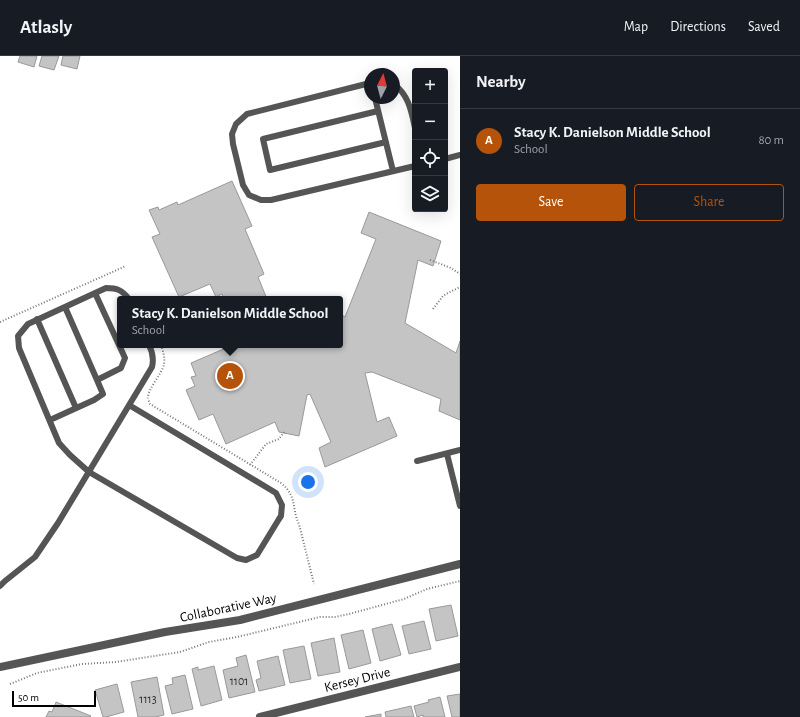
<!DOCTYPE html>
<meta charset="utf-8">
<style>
:root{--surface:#171b24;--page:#20242c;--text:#f1f3f6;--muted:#9ea1a6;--line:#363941;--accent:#b45309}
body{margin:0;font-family:"Alegreya Sans",sans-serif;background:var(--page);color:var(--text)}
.controls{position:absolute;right:12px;top:12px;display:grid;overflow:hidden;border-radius:4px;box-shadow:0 4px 16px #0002}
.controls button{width:36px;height:36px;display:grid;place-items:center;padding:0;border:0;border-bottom:1px solid var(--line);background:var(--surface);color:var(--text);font:20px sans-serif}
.compass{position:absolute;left:364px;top:12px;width:36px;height:36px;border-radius:50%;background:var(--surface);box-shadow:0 4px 16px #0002;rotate:6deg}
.scale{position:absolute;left:12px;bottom:10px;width:84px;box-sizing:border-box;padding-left:4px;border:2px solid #000;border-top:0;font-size:11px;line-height:14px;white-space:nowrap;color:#000;-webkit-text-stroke:3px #fff;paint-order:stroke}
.you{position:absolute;left:308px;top:426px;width:14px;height:14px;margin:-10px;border:3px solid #fff;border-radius:50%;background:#1a73e8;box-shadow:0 0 0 6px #1a73e833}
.badge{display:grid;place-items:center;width:26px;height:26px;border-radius:50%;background:var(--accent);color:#fff;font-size:13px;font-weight:700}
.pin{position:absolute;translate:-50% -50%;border:2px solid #fff;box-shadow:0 1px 4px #0006}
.popup{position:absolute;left:117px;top:240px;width:226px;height:52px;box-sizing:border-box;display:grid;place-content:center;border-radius:4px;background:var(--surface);filter:drop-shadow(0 1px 3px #0005);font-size:13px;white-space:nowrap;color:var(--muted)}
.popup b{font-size:15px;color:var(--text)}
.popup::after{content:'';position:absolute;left:50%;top:100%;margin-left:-8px;border:8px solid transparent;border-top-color:var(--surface)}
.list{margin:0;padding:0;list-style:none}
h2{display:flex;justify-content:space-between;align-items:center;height:52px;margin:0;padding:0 16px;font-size:17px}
h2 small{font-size:13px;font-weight:400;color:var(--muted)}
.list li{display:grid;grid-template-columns:26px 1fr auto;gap:12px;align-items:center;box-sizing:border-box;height:64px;padding:0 16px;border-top:1px solid var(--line)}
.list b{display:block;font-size:15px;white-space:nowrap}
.list p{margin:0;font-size:13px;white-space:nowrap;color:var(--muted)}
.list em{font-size:13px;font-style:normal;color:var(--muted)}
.actions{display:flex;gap:8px;padding:12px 16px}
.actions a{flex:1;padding:9px 0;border:1px solid var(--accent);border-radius:4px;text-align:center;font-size:14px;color:var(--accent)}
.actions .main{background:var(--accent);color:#fff}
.icon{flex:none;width:22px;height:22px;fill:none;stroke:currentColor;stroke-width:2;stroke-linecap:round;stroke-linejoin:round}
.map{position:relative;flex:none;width:460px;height:661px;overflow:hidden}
header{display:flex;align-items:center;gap:24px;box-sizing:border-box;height:56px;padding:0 20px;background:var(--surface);border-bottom:1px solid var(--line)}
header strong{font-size:19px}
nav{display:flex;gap:22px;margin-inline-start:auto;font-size:14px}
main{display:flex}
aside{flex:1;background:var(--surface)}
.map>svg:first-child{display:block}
</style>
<header>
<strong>Atlasly</strong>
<nav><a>Map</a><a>Directions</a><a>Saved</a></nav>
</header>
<main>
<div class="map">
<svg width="460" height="661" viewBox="0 0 460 661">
<rect width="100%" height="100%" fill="#fff"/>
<path fill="#c4c4c4" stroke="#999" d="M20,0H37L34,11L18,6Z
M42,0H59L54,14L39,10Z
M63,0H80L77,13L61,9Z
M232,125L252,170L245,173L264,218L258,221L267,243H224L222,238L216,241L210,228L179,241L152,181L160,178L149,154L158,151L159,154L177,146L178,149Z
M369,156L441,185L433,210L418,204L405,267L456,297L460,285V364L439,355L441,343L372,316L365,317L377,366L389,361L397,380L325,411L319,392L331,386L310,338L307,339L299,380L279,376L275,366L226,388L213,358L199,364L186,334L195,330L191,321L196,320L191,307L233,289H340V258L345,261L376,183L361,177Z
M451,549L458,580L436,585L429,553Z
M424,565L431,593L409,598L402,570Z
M392,568L401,599L380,605L372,573Z
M363,574L371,607L349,613L341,579Z
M334,582L340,616L318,620L311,587Z
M304,590L311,623L290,627L283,594Z
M246,599L255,636L229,642L223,614L238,610L236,602Z
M278,600L285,629L259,635L256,624L261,622L257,605Z
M214,610L222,644L201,650L192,613L198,611V614Z
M185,619L193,653L172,658L165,630L173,628L172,622Z
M157,621L164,659L155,661H138L131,626Z
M117,628L124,656L106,661H103L95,634Z
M460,638V661H452L447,640Z
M440,641L445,661H423V659L417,661L414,650L429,646L428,644Z
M56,646L91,660L90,661H46L49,655L52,656Z
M411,650L414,661H386L385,656Z
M381,658V661H365Z"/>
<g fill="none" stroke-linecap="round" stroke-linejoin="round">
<path stroke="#777" stroke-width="2" stroke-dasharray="1 2" stroke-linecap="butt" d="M430,204L451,212L460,218
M433,253L443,240L450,236L460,231
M0,266L126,210
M161,289C163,295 165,301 164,308C162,318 147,334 148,342C148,343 149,346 150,348L281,427C298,441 291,452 299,468L314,528
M250,409L266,388L279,383L285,375
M10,628L37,617L82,608L116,606L180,596L209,586L237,581L320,561H335L349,558L404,543L427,533L460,525"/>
<path stroke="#555" stroke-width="6" d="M370,27L247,58L236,68L232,78L233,88L243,129L249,139L261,144H271L415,110
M394,28C409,40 411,54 415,72
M375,42L393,115
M378,55L263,83L270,114L386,86
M445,103L460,99
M65,251L97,324
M37,263L76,352
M129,349L276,437L282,449L281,460L279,463L257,499L246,504L237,502L89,416L70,399L59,387L19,292L18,280L28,268L106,232C117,232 122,234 129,243
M50,364L94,344L103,338L97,324L121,312L125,302L95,237
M447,398L460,450
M417,405L460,394
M0,530L5,525L35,501L58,467L152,311C154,303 153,297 149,289"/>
<path stroke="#555" stroke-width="8" d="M0,611L165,576L240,564L460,508
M260,661L460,611"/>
</g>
<g text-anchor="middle" stroke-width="3" stroke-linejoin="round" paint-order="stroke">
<g font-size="12" fill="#313131">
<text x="239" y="629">1101</text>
<text x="148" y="647">1113</text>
</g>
<g font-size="14" fill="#000" stroke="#fff">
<text transform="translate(228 551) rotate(-12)" y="5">Collaborative Way</text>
<text transform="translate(357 623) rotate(-14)" y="5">Kersey Drive</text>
</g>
</g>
</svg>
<div class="controls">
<button>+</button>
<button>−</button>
<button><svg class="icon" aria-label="locate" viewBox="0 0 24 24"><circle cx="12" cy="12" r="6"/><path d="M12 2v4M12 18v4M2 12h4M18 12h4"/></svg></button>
<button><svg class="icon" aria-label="layers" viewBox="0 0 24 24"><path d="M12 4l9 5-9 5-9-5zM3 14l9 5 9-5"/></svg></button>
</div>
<svg class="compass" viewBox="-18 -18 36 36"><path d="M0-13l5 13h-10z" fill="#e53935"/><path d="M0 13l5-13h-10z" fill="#9ea1a6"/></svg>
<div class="scale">50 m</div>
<div class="you"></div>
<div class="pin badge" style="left:230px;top:320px">A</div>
<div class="popup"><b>Stacy K. Danielson Middle School</b>School</div>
</div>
<aside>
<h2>Nearby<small></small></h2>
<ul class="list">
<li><span class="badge">A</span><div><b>Stacy K. Danielson Middle School</b><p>School</p></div><em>80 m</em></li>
</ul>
<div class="actions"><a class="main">Save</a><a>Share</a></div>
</aside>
</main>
